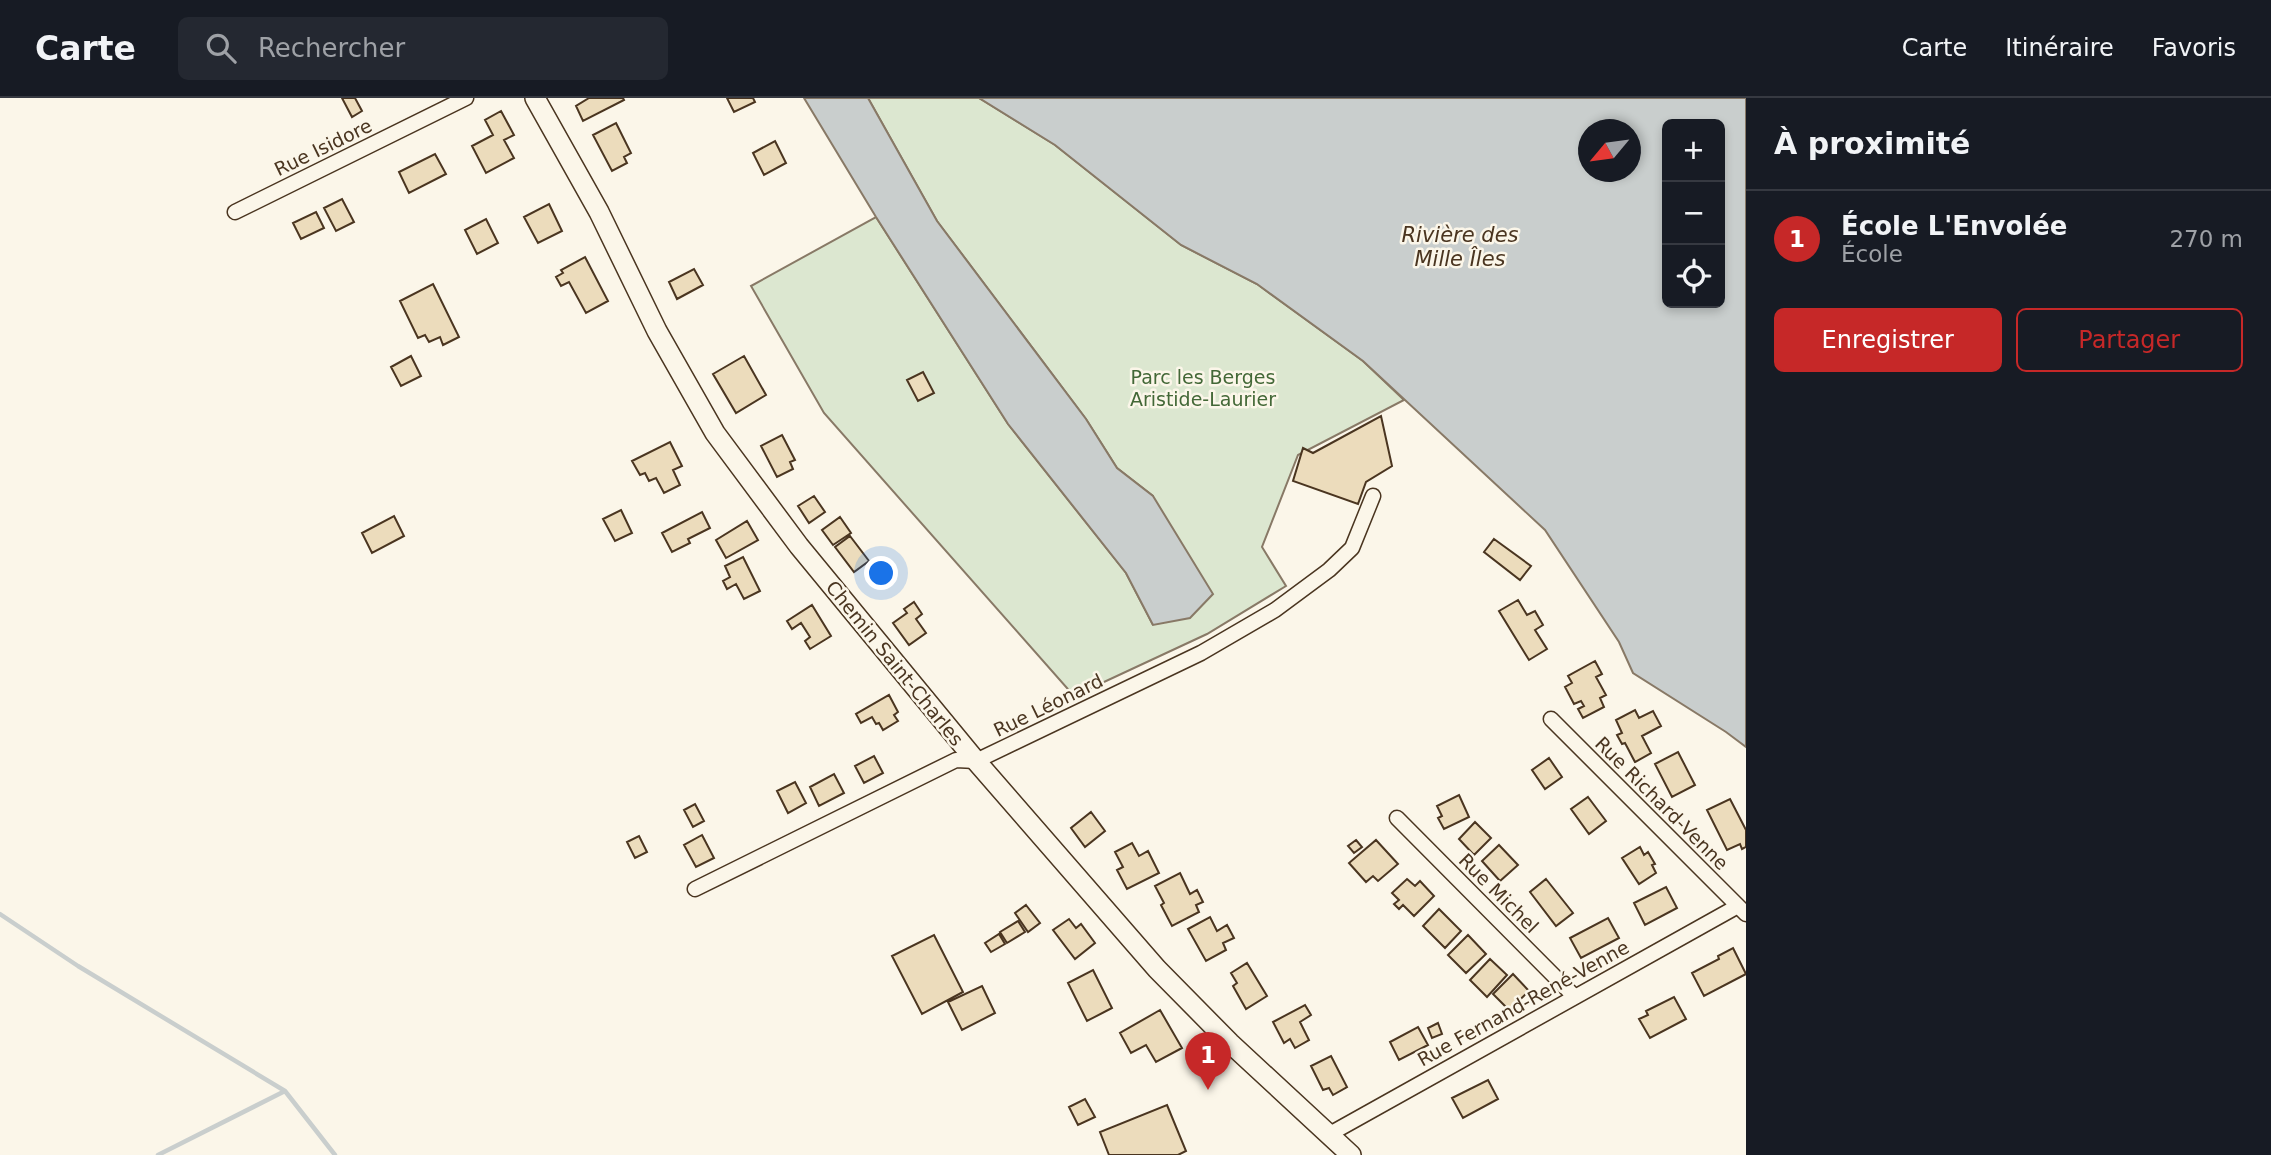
<!DOCTYPE html>
<html lang="fr">
<meta charset="utf-8">
<style>
:root{--surface:#171b24;--page:#242831;--text:#f1f3f6;--muted:#9ea1a6;--line:#363941;--accent:#c62828}
body{margin:0;font-family:"DejaVu Sans",sans-serif;background:var(--page);color:var(--text)}
.controls{position:absolute;right:21px;top:21px;display:grid;overflow:hidden;border-radius:10px;box-shadow:0 4px 10px #0003}
.controls button{width:63px;height:63px;display:grid;place-items:center;padding:0;border:0;border-bottom:2px solid var(--line);background:var(--surface);color:var(--text);font:35px sans-serif}
.compass{position:absolute;left:1578px;top:21px;width:63px;height:63px;border-radius:50%;background:var(--surface);box-shadow:0 4px 10px #0003;rotate:241deg}
.you{position:absolute;left:882px;top:476px;width:24px;height:24px;margin:-18px;border:5px solid #fff;border-radius:50%;background:#1a73e8;box-shadow:0 0 0 10px #1a73e833}
.badge{display:grid;place-items:center;width:46px;height:46px;border-radius:50%;background:var(--accent);color:#fff;font-size:23px;font-weight:700}
.pin{position:absolute;translate:-50% -58px;filter:drop-shadow(0 2px 4px #0008)}
.pin::after{content:'';position:absolute;top:37px;width:24px;height:21px;background:inherit;clip-path:polygon(0 0,100% 0,50% 100%)}
.list{margin:0;padding:0;list-style:none}
h2{display:flex;justify-content:space-between;align-items:center;height:91px;margin:0;padding:0 28px;font-size:30px}
h2 small{font-size:23px;font-weight:400;color:var(--muted)}
.list li{display:grid;grid-template-columns:46px 1fr auto;gap:21px;align-items:center;box-sizing:border-box;height:98px;padding:0 28px;border-top:2px solid var(--line)}
.list b{display:block;font-size:26px;white-space:nowrap}
.list p{margin:0;font-size:23px;white-space:nowrap;color:var(--muted)}
.list em{font-size:23px;font-style:normal;color:var(--muted)}
.actions{display:flex;gap:14px;padding:21px 28px}
.actions a{flex:1;padding:16px 0;border:2px solid var(--accent);border-radius:10px;text-align:center;font-size:24px;color:var(--accent)}
.actions .main{background:var(--accent);color:#fff}
.icon{flex:none;width:38px;height:38px;fill:none;stroke:currentColor;stroke-width:2;stroke-linecap:round;stroke-linejoin:round}
.map{position:relative;flex:none;width:1746px;height:1057px;overflow:hidden}
header{display:flex;align-items:center;gap:42px;box-sizing:border-box;height:98px;padding:0 35px;background:var(--surface);border-bottom:2px solid var(--line)}
header strong{font-size:33px}
nav{display:flex;gap:38px;margin-inline-start:auto;font-size:24px}
.search{width:490px;height:63px;background:var(--page);display:flex;align-items:center;gap:18px;box-sizing:border-box;padding:0 24px;border-radius:10px;color:var(--muted);font-size:26px}
main{display:flex}
aside{flex:1;background:var(--surface)}
.map>svg:first-child{display:block}
</style>
<header>
<strong>Carte</strong>
<div class="search"><svg class="icon" aria-label="search" viewBox="0 0 24 24"><circle cx="10" cy="10" r="6"/><path d="M15 15l6 6"/></svg>Rechercher</div>
<nav><a>Carte</a><a>Itinéraire</a><a>Favoris</a></nav>
</header>
<main>
<div class="map">
<svg width="1746" height="1057" viewBox="0 0 1746 1057">
<rect width="100%" height="100%" fill="#fbf6e9"/>
<path fill="#dce7d0" stroke="#887966" stroke-width="2" d="M868,0H979L1055,47L1181,147L1257,186L1363,263L1404,302L1298,357L1262,449L1286,488L1207,536L1074,598L824,315L751,188L876,119L1008,326L1126,475L1153,527V398L1117,370L1086,321L937,123Z"/>
<path fill="#c9cecd" stroke="#887966" stroke-width="2" fill-rule="evenodd" d="M804,0H868L937,123L1086,321L1117,370L1153,398L1213,496L1190,520L1153,527L1126,475L1008,326L876,119Z
M979,0H1746V649L1726,634L1633,575L1619,544L1545,432L1363,263L1257,186L1181,147L1055,47ZM1667,26H1720V205H1667ZM1588,32H1630V74H1588Z"/>
<g fill="none" stroke-linecap="round" stroke-linejoin="round">
<path stroke="#c9cecd" stroke-width="4.5" d="M0,816L78,868L285,993L158,1057
M285,993L335,1057"/>
</g>
<path fill="#ecdcbc" stroke="#4a3520" stroke-width="2" d="M342,0H355L362,13L352,19Z
M589,0H623L624,2L583,23L576,8Z
M727,0H753L755,4L734,14Z
M501,13L514,37L504,42L514,60L486,75L472,48L493,37L485,22Z
M616,25L631,55L624,59L627,65L612,73L593,37Z
M775,43L786,65L764,77L753,55Z
M435,56L446,76L409,95L399,74Z
M342,101L354,124L336,133L324,110Z
M549,106L562,133L538,145L524,119Z
M316,114L324,130L301,141L293,125Z
M486,121L498,145L477,156L465,132Z
M585,159L608,203L586,215L569,184L561,188L556,179L563,175L561,172Z
M694,171L703,187L677,201L669,184Z
M433,186L459,239L443,247L440,239L429,244L425,237L418,240L400,203Z
M411,258L421,278L401,288L391,269Z
M744,258L766,297L736,315L713,276Z
M923,274L934,295L918,303L907,282Z
M1381,318L1392,368L1366,384L1358,406L1293,383L1303,350L1313,355Z
M782,337L795,362L790,364L793,371L777,379L761,348Z
M670,344L682,368L673,372L680,387L664,395L656,380L649,383L645,375L640,377L632,363Z
M814,398L825,414L809,425L798,408Z
M621,412L632,435L615,443L603,421Z
M702,414L710,430L688,441L690,445L672,454L662,435Z
M394,418L404,438L372,455L362,435Z
M840,419L851,435L833,447L822,432Z
M747,423L758,442L726,460L716,442Z
M850,438L869,463L854,474L835,449Z
M1494,441L1531,468L1520,482L1484,454Z
M743,459L760,493L744,501L736,486L727,491L723,483L730,479L725,468Z
M1518,502L1527,517L1535,513L1543,527L1535,532L1547,551L1529,562L1499,513Z
M914,504L922,516L916,521L926,535L909,547L893,525L907,515L904,511Z
M812,507L831,538L810,551L805,543L810,539L801,525L792,531L787,523Z
M1595,563L1602,576L1596,579L1606,597L1600,600L1604,609L1583,620L1578,611L1584,608L1581,603L1574,606L1565,589L1572,585L1568,578Z
M889,597L898,614L894,617L898,623L883,632L879,625L876,626L872,619L861,625L856,616Z
M1635,612L1639,620L1653,613L1661,628L1642,638L1651,655L1635,664L1625,645L1622,646L1617,637L1622,635L1616,622Z
M1678,654L1695,687L1672,699L1655,666Z
M874,658L883,675L864,685L855,668Z
M1549,660L1562,679L1545,691L1532,672Z
M834,676L844,695L819,708L810,689Z
M795,684L806,705L788,715L777,693Z
M1459,697L1469,719L1444,731L1438,720L1442,718L1437,708Z
M1588,699L1606,723L1589,736L1571,711Z
M1730,701L1746,732V749L1742,751L1740,746L1727,752L1707,712Z
M695,706L704,723L693,729L684,712Z
M1091,714L1105,733L1085,749L1071,730Z
M1475,724L1491,740L1474,757L1459,741Z
M702,737L714,760L696,769L684,747Z
M639,738L647,754L635,760L627,744Z
M1356,742L1362,749L1354,755L1348,748Z
M1376,742L1398,766L1378,783L1373,778L1366,784L1349,765Z
M1132,745L1139,758L1148,753L1159,775L1127,791L1117,772L1123,769L1115,754Z
M1499,747L1518,767L1500,783L1482,763Z
M1640,749L1644,757L1648,754L1655,766L1652,767L1656,775L1639,786L1622,760Z
M1180,775L1190,796L1197,792L1203,804L1196,807L1199,814L1172,828L1161,807L1164,805L1155,788Z
M1407,781L1415,788L1420,783L1434,798L1414,818L1403,807L1399,811L1394,806L1399,802L1392,795Z
M1546,781L1573,815L1556,828L1530,794Z
M1666,789L1677,810L1645,827L1634,805Z
M1026,807L1040,825L1028,834L1015,815Z
M1439,811L1461,833L1445,850L1423,828Z
M1210,819L1217,833L1227,827L1234,840L1223,845L1226,852L1206,863L1188,831Z
M1608,820L1619,840L1581,860L1570,840Z
M1069,821L1076,830L1081,826L1095,845L1075,861L1053,832Z
M1018,823L1025,834L1007,845L1000,834Z
M999,836L1005,846L991,854L985,845Z
M934,837L963,894L922,916L892,858Z
M1468,837L1486,856L1466,875L1448,857Z
M1733,850L1746,876L1704,898L1692,875L1719,861L1718,858Z
M1490,861L1507,877L1487,899L1470,882Z
M1247,865L1267,898L1246,911L1233,888L1237,885L1231,875Z
M1093,872L1112,910L1087,923L1068,885Z
M1513,876L1529,893L1509,912L1493,896Z
M982,888L995,915L962,932L948,904Z
M1674,899L1686,921L1650,940L1639,921L1648,917L1646,913Z
M1305,907L1311,917L1300,924L1309,942L1295,950L1290,941L1284,945L1273,924Z
M1160,912L1182,950L1156,964L1146,947L1131,955L1120,935Z
M1438,925L1442,936L1432,940L1428,930Z
M1418,929L1428,947L1399,962L1390,944Z
M1331,958L1347,989L1333,997L1329,990L1323,992L1311,968Z
M1488,982L1498,1001L1463,1020L1452,1000Z
M1085,1001L1095,1019L1078,1027L1069,1009Z
M1167,1007L1186,1053L1178,1057H1109L1100,1034Z"/>
<g fill="none" stroke-linecap="round" stroke-linejoin="round">
<defs>
<path id="street" d="M235,114L466,0
M1551,621L1746,816
M1397,720L1574,898
M695,791L956,662L976,663L1201,555L1275,512L1329,472L1352,450L1373,398
M1328,1037L1738,808"/>
<path id="secondary" d="M535,0L599,114L657,233L715,335L799,448L976,663L1157,871L1230,945L1351,1057"/>
</defs>
<use href="#street" stroke="#4a3520" stroke-width="17"/>
<use href="#secondary" stroke="#4a3520" stroke-width="22"/>
<use href="#street" stroke="#fbf6e9" stroke-width="14"/>
<use href="#secondary" stroke="#fbf6e9" stroke-width="19"/>
</g>
<g text-anchor="middle" stroke-width="5" stroke-linejoin="round" paint-order="stroke">
<g font-size="19" fill="#4a3520" stroke="#fbf6e9">
<text transform="translate(323 49) rotate(-26)" y="7">Rue Isidore</text>
<text transform="translate(895 565) rotate(51)" y="7">Chemin Saint-Charles</text>
<text transform="translate(1048 607) rotate(-26)" y="7">Rue Léonard</text>
<text transform="translate(1662 705) rotate(45)" y="7">Rue Richard-Venne</text>
<text transform="translate(1499 795) rotate(45)" y="7">Rue Michel</text>
<text transform="translate(1523 905) rotate(-29)" y="7">Rue Fernand-René-Venne</text>
</g>
<g font-size="19" fill="#436837" stroke="#fbf6e9">
<text x="1203" y="286">Parc les Berges<tspan x="1203" dy="22">Aristide-Laurier</tspan></text>
</g>
<g font-size="21" font-style="italic" fill="#4a3520" stroke="#fbf6e9">
<text x="1460" y="144">Rivière des<tspan x="1460" dy="24">Mille Îles</tspan></text>
</g>
</g>
</svg>
<div class="controls">
<button>+</button>
<button>−</button>
<button><svg class="icon" aria-label="locate" viewBox="0 0 24 24"><circle cx="12" cy="12" r="6"/><path d="M12 2v4M12 18v4M2 12h4M18 12h4"/></svg></button>
</div>
<svg class="compass" viewBox="-18 -18 36 36"><path d="M0-13l5 13h-10z" fill="#e53935"/><path d="M0 13l5-13h-10z" fill="#9ea1a6"/></svg>
<div class="you"></div>
<div class="pin badge" style="left:1208px;top:992px">1</div>
</div>
<aside>
<h2>À proximité<small></small></h2>
<ul class="list">
<li><span class="badge">1</span><div><b>École L'Envolée</b><p>École</p></div><em>270 m</em></li>
</ul>
<div class="actions"><a class="main">Enregistrer</a><a>Partager</a></div>
</aside>
</main>
